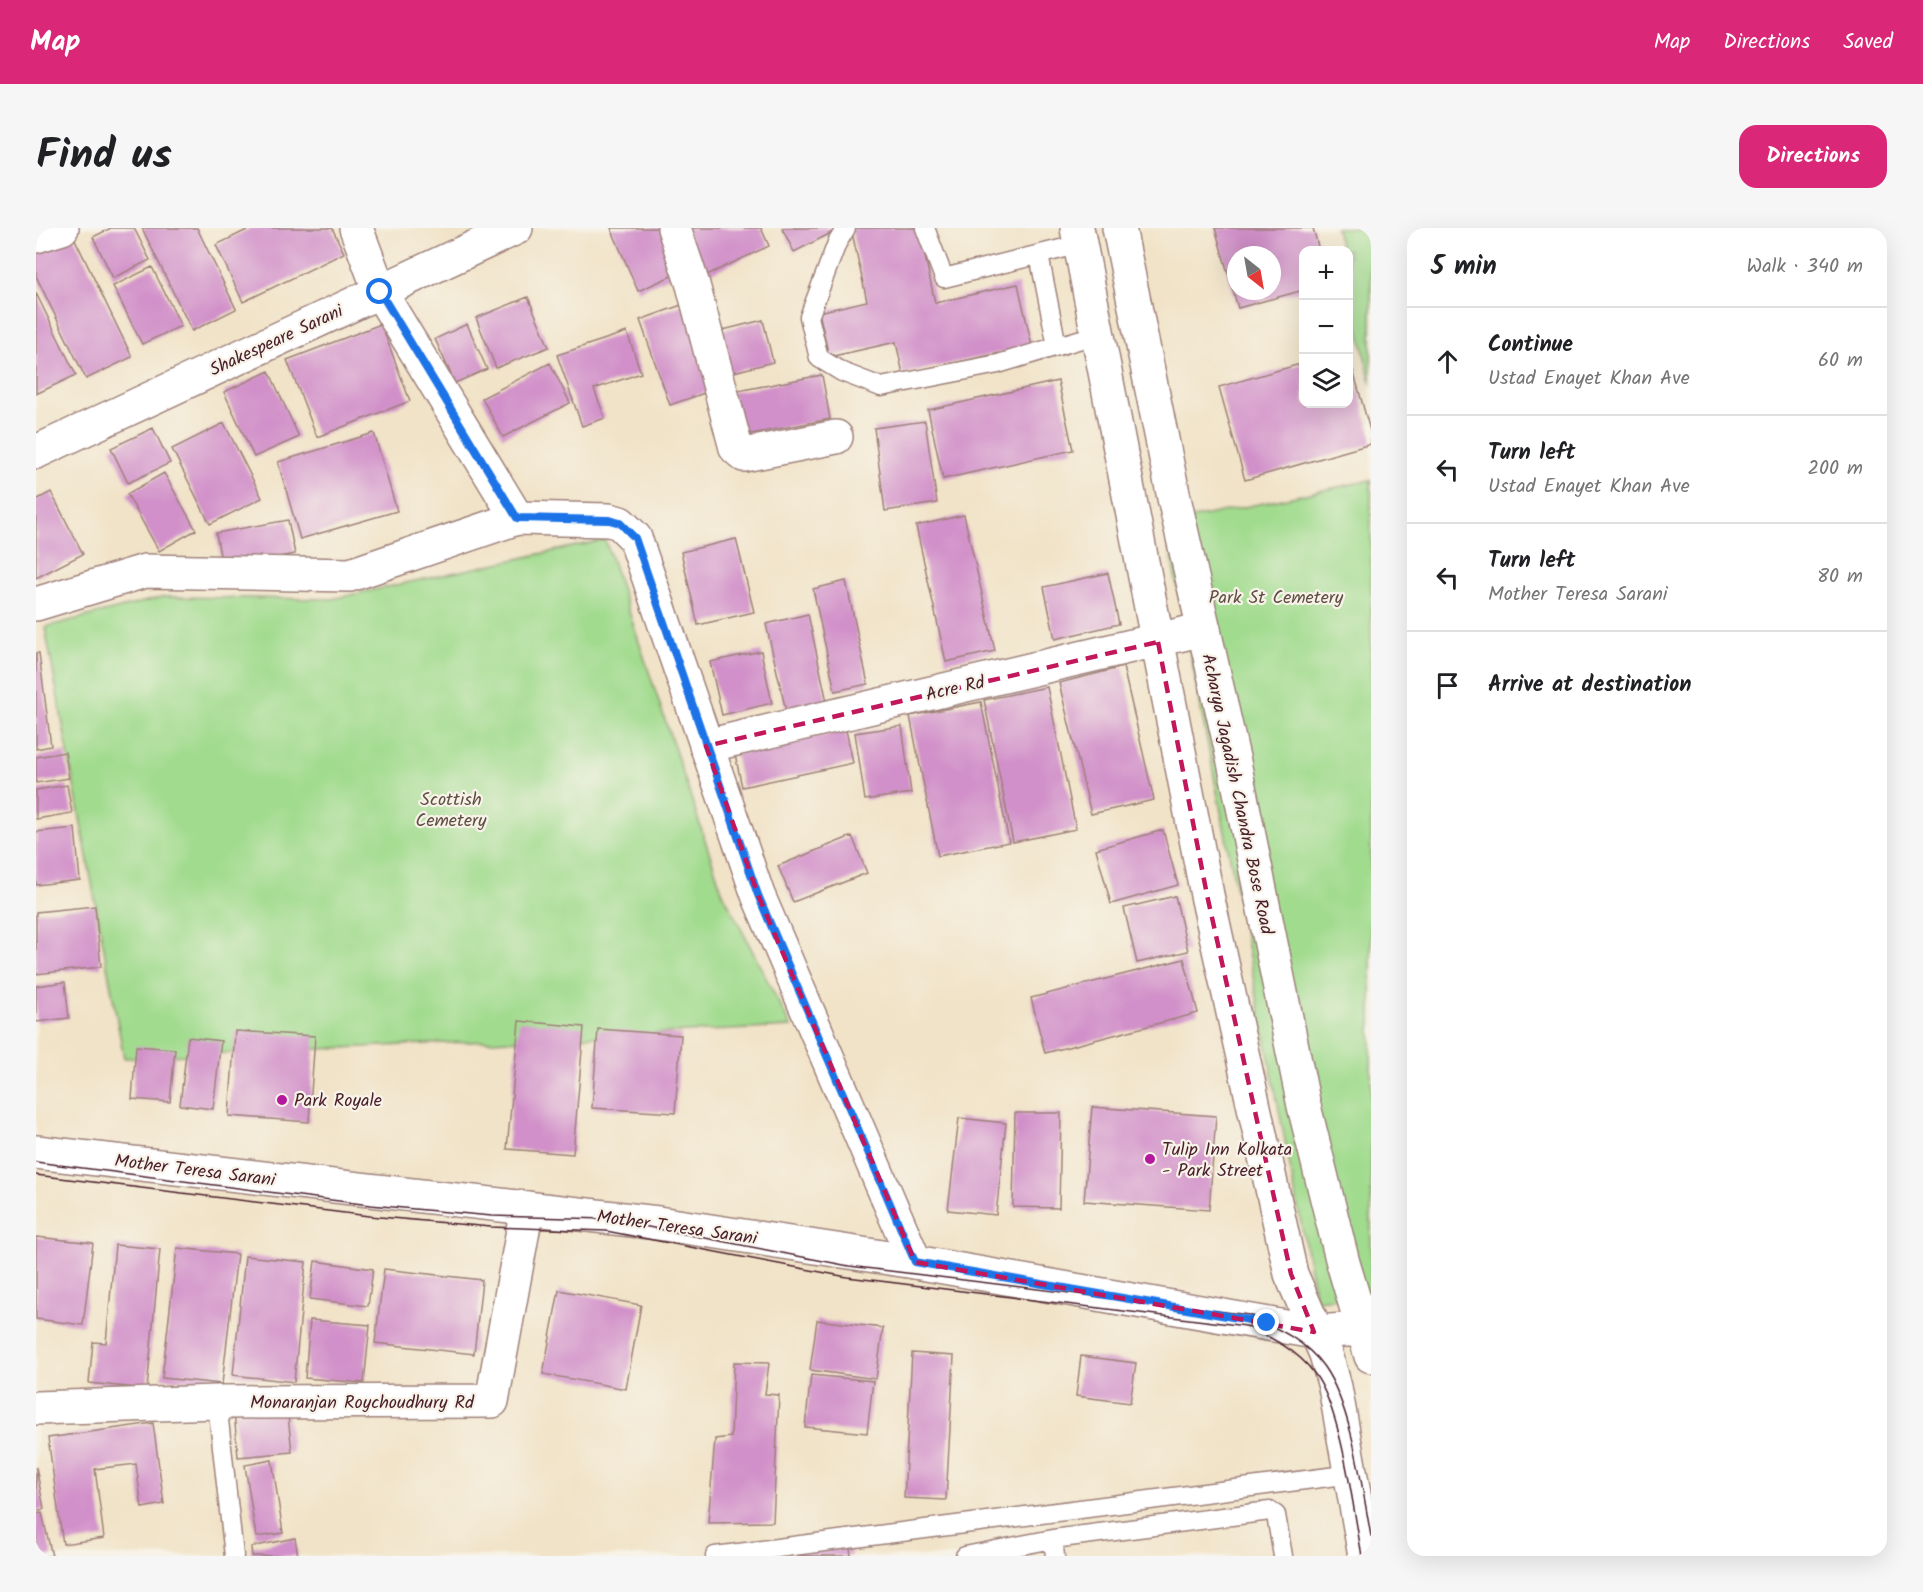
<!DOCTYPE html>
<meta charset="utf-8">
<style>
:root{--surface:#fff;--page:#f6f6f6;--text:#202124;--muted:#757577;--line:#e0e0e0;--accent:#db2777}
body{margin:0;font-family:Kalam,sans-serif;background:var(--page);color:var(--text)}
.controls{position:absolute;right:18px;top:18px;display:grid;overflow:hidden;border-radius:12px;box-shadow:0 6px 24px #0002}
.controls button{width:54px;height:54px;display:grid;place-items:center;padding:0;border:0;border-bottom:2px solid var(--line);background:var(--surface);color:var(--text);font:30px sans-serif}
.compass{position:absolute;left:1191px;top:18px;width:54px;height:54px;border-radius:50%;background:var(--surface);box-shadow:0 6px 24px #0002;rotate:149deg}
.stop{position:absolute;width:18px;height:18px;margin:-14px;border:4px solid #1a73e8;border-radius:50%;background:#fff}
.stop.end{background:#1a73e8;border-color:#fff;box-shadow:0 2px 6px #0008}
.list{margin:0;padding:0;list-style:none}
h2{display:flex;justify-content:space-between;align-items:center;height:78px;margin:0;padding:0 24px;font-size:26px}
h2 small{font-size:20px;font-weight:400;color:var(--muted)}
.list li{display:grid;grid-template-columns:39px 1fr auto;gap:18px;align-items:center;box-sizing:border-box;height:108px;padding:0 24px;border-top:2px solid var(--line)}
.list b{display:block;font-size:22px;white-space:nowrap}
.list p{margin:0;font-size:20px;white-space:nowrap;color:var(--muted)}
.list em{font-size:20px;font-style:normal;color:var(--muted)}
.icon{flex:none;width:33px;height:33px;fill:none;stroke:currentColor;stroke-width:2;stroke-linecap:round;stroke-linejoin:round}
.map{position:relative;flex:none;width:1335px;height:1328px;overflow:hidden;border-radius:18px}
header{display:flex;align-items:center;gap:36px;box-sizing:border-box;height:84px;padding:0 30px;background:var(--accent);color:#fff}
header strong{font-size:28px}
nav{display:flex;gap:33px;margin-inline-start:auto;font-size:21px}
.intro{display:flex;align-items:center;justify-content:space-between;box-sizing:border-box;height:144px;padding:0 36px}
h1{margin:0;font-size:42px}
.button{padding:15px 27px;border-radius:18px;background:var(--accent);color:#fff;font-size:21px;font-weight:700}
main{display:flex;gap:36px;padding:0 36px}
aside{flex:1;background:var(--surface);border-radius:18px;box-shadow:0 6px 24px #0002}
.map>svg:first-child{display:block}
</style>
<header>
<strong>Map</strong>
<nav><a>Map</a><a>Directions</a><a>Saved</a></nav>
</header>
<div class="intro"><h1>Find us</h1><a class="button">Directions</a></div>
<main>
<div class="map">
<svg width="1335" height="1328" viewBox="0 0 1335 1328">
<rect width="100%" height="100%" fill="#f7f3e8"/>
<filter id="ink" filterUnits="userSpaceOnUse"><feTurbulence type="fractalNoise" baseFrequency=".0167" numOctaves="2"/><feDisplacementMap in="SourceGraphic" scale="12" xChannelSelector="R" yChannelSelector="G"/><feConvolveMatrix kernelMatrix="1 2 1 2 8 2 1 2 1" color-interpolation-filters="sRGB"/></filter>
<filter id="wash" filterUnits="userSpaceOnUse"><feTurbulence type="fractalNoise" baseFrequency=".008" numOctaves="4" result="noise"/><feDisplacementMap in="SourceGraphic" scale="24" xChannelSelector="R" yChannelSelector="G"/><feGaussianBlur stdDeviation="1.35" result="paint"/><feColorMatrix in="noise" values="0 0 0 0 0 0 0 0 0 0 0 0 0 0 0 0 0 1.4 0 .05"/><feComposite in="paint" operator="in"/></filter>
<g filter="url(#wash)">
<rect width="100%" height="100%" fill="#f1e3c8"/>
<path fill="#a1db8e" stroke="#767d5c" stroke-width="1.5" d="M1300,0H1335V157L1313,55L1312,22H1305Z
M1335,252V1067L1280,1072L1129,296Z
M569,312L686,663L755,799L88,830L9,399L127,369L296,371Z"/>
<g id="blocks">
<path fill="#d190c9" fill-rule="evenodd" d="M75,0H98L114,32L77,50L57,9Z
M106,0H161L200,81L156,103Z
M215,0H296L308,25L207,74L180,17Z
M575,0H631L649,42L602,63Z
M649,0H725L733,18L671,47Z
M746,0H805L758,24Z
M815,0H883L899,75L982,56L996,118L867,146L860,114L793,129L783,84L831,73Z
M1179,0H1277L1283,22H1268V62L1202,80ZM1200,27H1236V63H1200Z
M34,1L96,129L50,151L0,48V18Z
M116,39L145,98L106,116L77,58Z
M0,65L40,147L0,166Z
M492,69L513,119L460,140L440,90Z
M651,75L680,161L634,177L604,92Z
M727,92L737,134L686,147L675,105Z
M345,96L374,173L281,209L251,132Z
M431,96L451,141L419,155L399,111Z
M591,104L605,145L558,161L569,190L546,198L521,127Z
M1313,128L1335,206V216L1209,252L1183,159L1268,135V176H1312Z
M514,135L534,175L467,209L446,170Z
M233,143L263,209L218,229L188,164Z
M786,147L794,191L704,208L696,164Z
M1022,153L1037,222L907,251L892,182Z
M889,193L901,275L849,283L838,200Z
M188,195L226,270L174,296L136,221Z
M117,200L134,235L92,255L75,220Z
M338,205L361,283L264,311L242,234Z
M128,245L160,302L123,323L91,266Z
M15,264L47,326L0,350V272Z
M928,287L959,423L910,434L880,298Z
M252,292L259,326L186,339L180,305Z
M700,311L718,384L662,397L645,324Z
M1072,345L1083,396L1019,411L1008,359Z
M810,353L832,456L799,463L777,361Z
M772,386L791,474L750,483L730,396Z
M725,423L736,475L686,487L674,434Z
M0,425H3L15,518L0,521Z
M1087,439L1118,572L1055,586L1023,455Z
M1011,459L1040,601L977,614L948,472Z
M945,474L973,614L902,628L874,488Z
M866,498L875,565L829,572L819,505Z
M810,502L817,535L706,559L699,526Z
M29,524L33,550L0,555V529Z
M31,557L36,585L0,591V562Z
M39,600L44,652L0,657V604Z
M1127,602L1142,657L1075,676L1060,621Z
M816,608L831,645L757,674L742,638Z
M1139,668L1152,723L1101,735L1088,680Z
M59,678L65,739L0,746V684Z
M1148,731L1162,785L1009,825L995,770Z
M29,754L33,790L0,794V758Z
M483,793L548,799L537,926L471,921Z
M562,801L645,807L639,885L556,880Z
M199,803L279,808L273,894L193,888Z
M152,809L185,813L177,881L144,877Z
M100,818L139,821L134,874L96,871Z
M1056,879L1180,888L1173,982L1048,973Z
M979,885H1025L1023,980L977,979Z
M923,890L970,895L960,987L912,982Z
M0,1009L57,1015L47,1097L0,1091Z
M79,1017L124,1021L111,1161L53,1155L57,1114L70,1115Z
M141,1020L201,1026L186,1156L126,1150Z
M209,1028L270,1034L258,1154L197,1147Z
M279,1033L337,1041L332,1078L274,1071Z
M348,1041L446,1052L438,1126L339,1115Z
M523,1062L605,1077L590,1161L507,1146Z
M274,1092L334,1097L328,1155L269,1150Z
M781,1092L847,1100L840,1151L774,1142Z
M876,1125L918,1128L910,1272L868,1270Z
M1045,1128L1100,1135L1094,1175L1040,1168Z
M698,1134L733,1135L729,1166L743,1167L737,1294L672,1295L679,1211L695,1209Z
M775,1147L837,1153L831,1205L769,1199Z
M251,1179L256,1224L202,1229L198,1184Z
M117,1195L128,1276L106,1280L100,1236L59,1241L68,1310L27,1316L12,1210Z
M236,1232L247,1305L220,1309L209,1237Z
M0,1239L8,1281L0,1283Z
M6,1285L16,1328H0V1286Z
M259,1310L262,1328H216L215,1319Z
M813,1312L815,1328H760L759,1321Z"/>
</g>
</g>
<g filter="url(#ink)">
<use href="#blocks" fill-opacity="0" stroke="#9e817a" stroke-width="1.5"/>
<g fill="none" stroke-linecap="round" stroke-linejoin="round">
<defs>
<path id="service" d="M810,0L801,15L773,89L783,130L806,144L845,159L962,136L1062,106
M889,0L908,50L1045,16
M1003,27L1021,118
M181,1174L198,1328
M679,1328L1316,1246
M929,1328L1017,1311
M1019,1328L1017,1311L1234,1283L1240,1287L1247,1328"/>
<path id="minor" d="M320,0L344,64L481,290L573,292L584,295L599,310L722,667L879,1034
M638,0L657,57L700,220L708,227L800,209
M0,8L26,0
M0,376L109,343L314,347L481,290
M670,518L1168,401
M0,1180L181,1174L456,1173L491,980"/>
<path id="secondary" d="M0,224L480,0"/>
<path id="primary" d="M1041,0L1171,667L1255,1046L1290,1126L1299,1159L1329,1328
M1083,0L1138,270L1198,534L1268,878L1307,1035L1335,1128
M0,924L622,995L879,1034L1278,1104L1326,1101"/>
</defs>
<use href="#service" stroke="#9e817a" stroke-width="21"/>
<use href="#minor" stroke="#9e817a" stroke-width="36"/>
<use href="#secondary" stroke="#9e817a" stroke-width="36"/>
<use href="#primary" stroke="#9e817a" stroke-width="36"/>
<use href="#service" stroke="#fff" stroke-width="18"/>
<use href="#minor" stroke="#fff" stroke-width="33"/>
<use href="#secondary" stroke="#fff" stroke-width="33"/>
<use href="#primary" stroke="#fff" stroke-width="33"/>
<path stroke="#4a1f2b" stroke-width="1.5" d="M0,934L334,977L456,988L571,991L813,1038L1213,1087C1241,1100 1270,1113 1288,1139C1316,1179 1326,1260 1335,1308
M0,947L333,988L455,999L570,1003L811,1049L1210,1098C1236,1110 1261,1122 1278,1145C1306,1182 1317,1280 1326,1328"/>
</g>
</g>
<g fill="none" stroke-linecap="round" stroke-linejoin="round" filter="url(#ink)">
<path stroke="#1a73e8" stroke-width="8" d="M344,64L481,290L573,292L584,295L599,310L722,667L879,1034L1231,1095"/>
</g>
<path fill="none" stroke="#c2185b" stroke-width="4.5" stroke-dasharray="12 8" stroke-linejoin="round" d="M1122,414L1171,667L1255,1046L1278,1104L879,1034L722,667L670,518Z"/>
<g fill="#b5179e" stroke="#f7f3e8" stroke-width="2">
<circle cx="246" cy="872" r="6"/>
<circle cx="1114" cy="931" r="6"/>
</g>
<g text-anchor="middle" stroke-width="4.5" stroke-linejoin="round" paint-order="stroke">
<g font-size="18" fill="#4a1f2b" stroke="#f7f3e8">
<text transform="translate(240 112) rotate(-25)" y="6">Shakespeare Sarani</text>
<text transform="translate(919 460) rotate(-13)" y="6">Acre Rd</text>
<text transform="translate(1202 566) rotate(78)" y="6">Acharya Jagadish Chandra Bose Road</text>
<text transform="translate(159 942) rotate(7)" y="6">Mother Teresa Sarani</text>
<text transform="translate(641 999) rotate(8)" y="6">Mother Teresa Sarani</text>
<text x="326" y="1180">Monaranjan Roychoudhury Rd</text>
</g>
<g font-size="18" fill="#604e44" stroke="#f7f3e8">
<text x="1240" y="375">Park St Cemetery</text>
<text x="415" y="577">Scottish<tspan x="415" dy="21">Cemetery</tspan></text>
</g>
<g font-size="18" fill="#4a1f2b" stroke="#f7f3e8" text-anchor="start">
<text x="258" y="878">Park Royale</text>
<text x="1126" y="927">Tulip Inn Kolkata<tspan x="1126" dy="21">- Park Street</tspan></text>
</g>
</g>
</svg>
<div class="controls">
<button>+</button>
<button>−</button>
<button><svg class="icon" aria-label="layers" viewBox="0 0 24 24"><path d="M12 4l9 5-9 5-9-5zM3 14l9 5 9-5"/></svg></button>
</div>
<svg class="compass" viewBox="-18 -18 36 36"><path d="M0-13l5 13h-10z" fill="#e53935"/><path d="M0 13l5-13h-10z" fill="#757577"/></svg>
<div class="stop" style="left:344px;top:64px"></div>
<div class="stop end" style="left:1231px;top:1095px"></div>
</div>
<aside>
<h2>5 min<small>Walk · 340 m</small></h2>
<ul class="list">
<li><svg class="icon" aria-label="ahead" viewBox="0 0 24 24"><path d="M12 20V5M6 11l6-6 6 6"/></svg><div><b>Continue</b><p>Ustad Enayet Khan Ave</p></div><em>60 m</em></li>
<li><svg class="icon" aria-label="left" viewBox="0 0 24 24"><path d="M17 20v-9H6M10 6l-5 5 5 5"/></svg><div><b>Turn left</b><p>Ustad Enayet Khan Ave</p></div><em>200 m</em></li>
<li><svg class="icon" aria-label="left" viewBox="0 0 24 24"><path d="M17 20v-9H6M10 6l-5 5 5 5"/></svg><div><b>Turn left</b><p>Mother Teresa Sarani</p></div><em>80 m</em></li>
<li><svg class="icon" aria-label="arrive" viewBox="0 0 24 24"><path d="M6 21V4h12l-3 4 3 4H6"/></svg><div><b>Arrive at destination</b></div></li>
</ul>
</aside>
</main>
